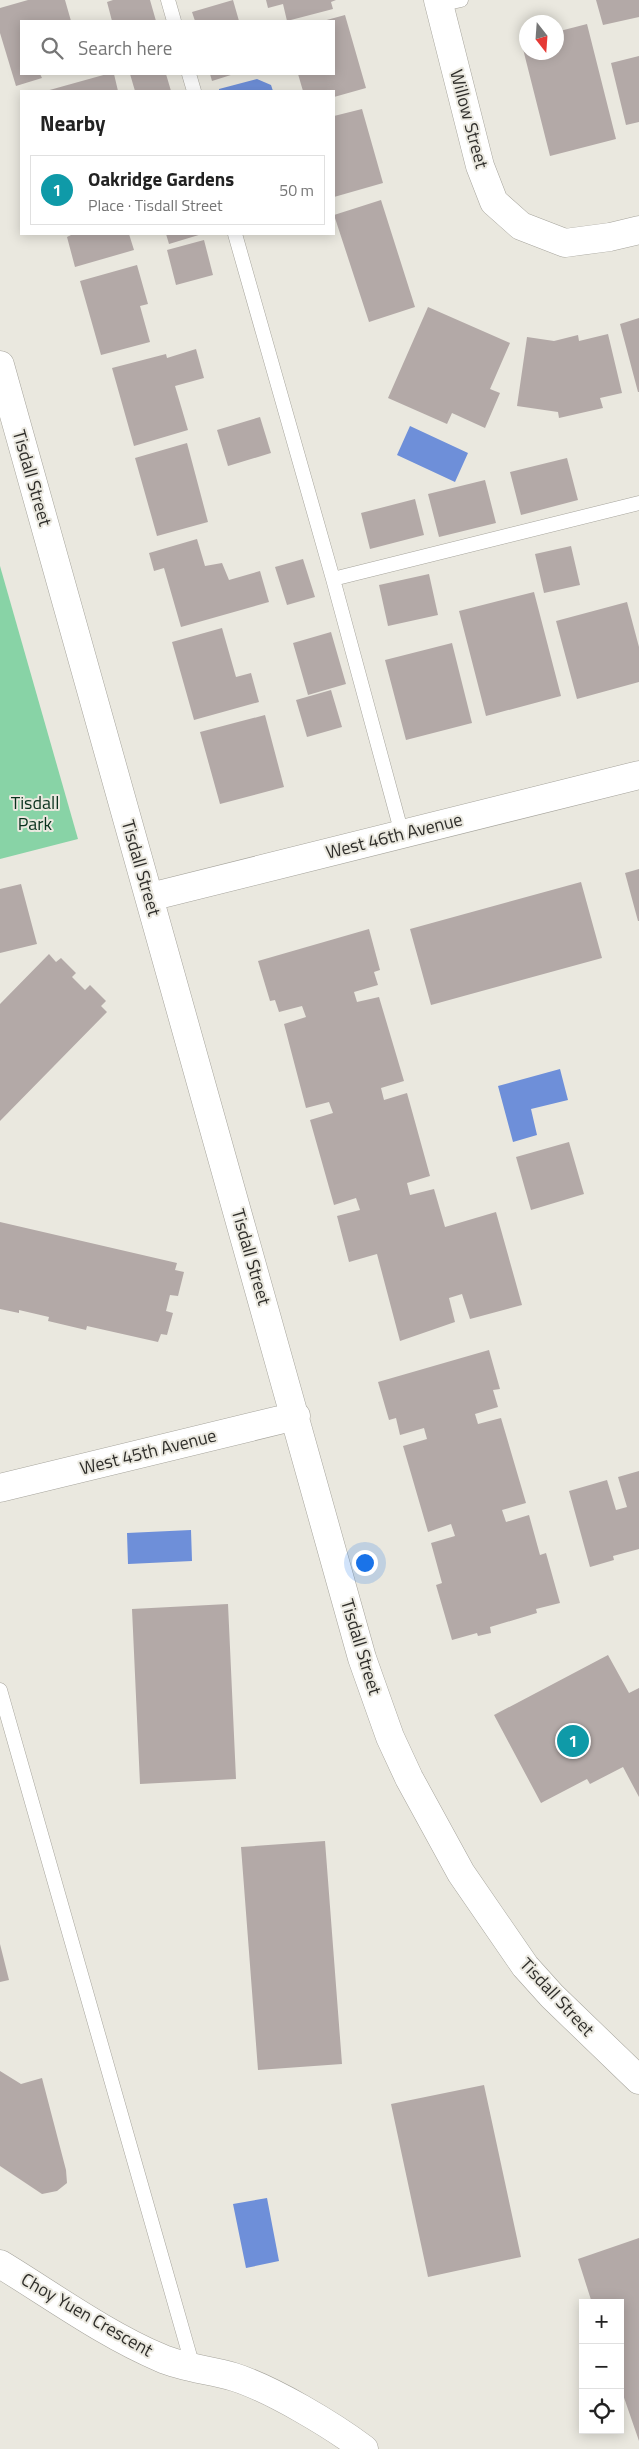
<!DOCTYPE html>
<meta charset="utf-8">
<style>
:root{--surface:#fff;--page:#f6f6f6;--text:#222;--muted:#767676;--line:#e0e0e0;--accent:#d93025}
body{margin:0;font-family:"Titillium Web",sans-serif;background:var(--page);color:var(--text)}
.controls{position:absolute;right:15px;bottom:15px;display:grid;overflow:hidden;border-radius:0px;box-shadow:0 2px 12px #0003}
.controls button{width:45px;height:45px;display:grid;place-items:center;padding:0;border:0;border-bottom:1px solid var(--line);background:var(--surface);color:var(--text);font:25px sans-serif}
.compass{position:absolute;left:519px;top:15px;width:45px;height:45px;border-radius:50%;background:var(--surface);box-shadow:0 2px 12px #0003;rotate:163deg}
.you{position:absolute;left:364px;top:1562px;width:18px;height:18px;margin:-12px;border:4px solid #fff;border-radius:50%;background:#1a73e8;box-shadow:0 0 0 8px #1a73e833}
.badge{display:grid;place-items:center;width:32px;height:32px;border-radius:50%;background:var(--accent);color:#fff;font-size:16px;font-weight:700}
.pin{position:absolute;translate:-50% -50%;border:2px solid #fff;box-shadow:0 1px 5px #0006}
.list{margin:0;padding:0;list-style:none}
h2{display:flex;justify-content:space-between;align-items:center;height:65px;margin:0;padding:0 20px;font-size:21px}
h2 small{font-size:16px;font-weight:400;color:var(--muted)}
.list li{display:grid;grid-template-columns:32px 1fr auto;gap:15px;align-items:center;box-sizing:border-box;height:70px;margin:0 10px 10px;padding:0 10px;border:1px solid var(--line);border-radius:0px}
.list b{display:block;font-size:19px;white-space:nowrap}
.list p{margin:0;font-size:16px;white-space:nowrap;color:var(--muted)}
.list em{font-size:16px;font-style:normal;color:var(--muted)}
.icon{flex:none;width:28px;height:28px;fill:none;stroke:currentColor;stroke-width:2;stroke-linecap:round;stroke-linejoin:round}
.map{position:relative;flex:none;width:639px;height:2449px;overflow:hidden}
.search{position:absolute;background:var(--surface);box-shadow:0 2px 12px #0003;left:20px;top:20px;width:315px;height:55px;display:flex;align-items:center;gap:12px;box-sizing:border-box;padding:0 18px;border-radius:0px;color:var(--muted);font-size:19px}
.panel{position:absolute;background:var(--surface);box-shadow:0 2px 12px #0003;left:20px;top:90px;width:315px;height:145px;border-radius:0px}
.map>svg:first-child{display:block}
</style>
<div class="map">
<svg width="639" height="2449" viewBox="0 0 639 2449">
<rect width="100%" height="100%" fill="#eae8df"/>
<path fill="#88d3a6" d="M0,566L78,839L0,859Z"/>
<path fill="#6e8fd9" d="M257,79L271,85L273,91H219V89Z
M410,426L468,453L455,482L397,455Z
M560,1069L568,1100L531,1109L537,1135L513,1142L498,1086Z
M191,1530L192,1561L128,1564L127,1533Z
M267,2198L279,2261L246,2268L233,2204Z"/>
<path fill="#b3a9a7" d="M28,0H65L71,21H21V74H40L42,78L16,86L0,33V8Z
M113,0H150L156,21H112L107,2Z
M233,0L239,21H195L192,12Z
M266,0H336L331,2L333,9L287,21L283,4L268,8Z
M596,0H639V17L603,25Z
M345,15L366,88L334,97V91H303L298,74H334V21H323Z
M587,24L616,139L550,156L521,41L526,39V52H556V32Z
M639,56V122L626,125L611,63Z
M107,74H114L118,91H46Z
M130,74H166L171,91H135Z
M210,74H234L212,81Z
M362,109L383,183L334,197V116Z
M381,200L415,307L369,322L334,215Z
M73,234H129L134,250L75,267L67,237Z
M166,234H202L169,244Z
M204,240L213,275L176,285L167,250Z
M137,265L148,304L140,306L150,342L101,355L80,281Z
M428,307L510,343L490,389L500,393L485,428L452,413L447,424L388,398Z
M639,318V392H638L620,324Z
M608,334L622,393L600,398L603,408L559,418L558,412L517,406L527,337L554,341L578,335L579,341Z
M196,349L204,378L175,386L188,430L134,446L112,368L166,354L167,358Z
M260,417L271,453L228,466L217,430Z
M187,443L208,522L157,536L135,458Z
M567,458L578,500L521,515L510,472Z
M485,480L496,523L439,537L428,494Z
M415,499L424,535L370,549L361,513Z
M197,539L205,566L222,563L229,580L260,571L269,602L181,627L164,568L154,571L149,553Z
M571,546L580,585L544,593L535,554Z
M303,559L315,597L287,605L275,567Z
M429,574L438,615L388,626L379,585Z
M534,592L561,696L486,716L459,611Z
M627,602L639,647V682L577,699L556,621Z
M222,628L236,677L251,673L259,702L194,720L172,642Z
M331,632L346,684L308,695L293,643Z
M452,643L472,723L406,740L385,660Z
M331,690L342,727L307,737L296,700Z
M265,715L284,787L220,804L200,732Z
M639,869V921H638L625,873Z
M581,882L602,958L431,1005L410,929Z
M21,884L37,944L0,953V889Z
M369,929L380,970L374,972L378,985L354,992L357,1002L379,997L404,1081L381,1088L384,1100L407,1093L430,1176L407,1183L410,1195L434,1189L445,1227L496,1212L522,1305L470,1319L462,1294L449,1298L455,1322L400,1341L377,1254L349,1262L337,1216L360,1210L356,1198L334,1205L310,1120L333,1113L329,1102L306,1108L284,1024L306,1017L302,1006L279,1012L275,1000L270,1001L258,961Z
M49,954L56,962L61,958L76,973L72,977L85,990L90,985L106,1001L101,1006L107,1012L0,1121V1004Z
M569,1142L584,1194L531,1210L516,1157Z
M0,1222L177,1263L175,1270L184,1272L178,1296L170,1295L166,1311L173,1313L167,1335L161,1334L158,1342L87,1326L86,1330L48,1321L49,1317L19,1310V1313L0,1309Z
M489,1350L500,1389L493,1390L498,1407L475,1414L478,1424L501,1418L526,1503L502,1510L506,1522L529,1515L540,1555L546,1553L560,1603L536,1609L537,1613L490,1627L491,1633L478,1636L477,1633L452,1640L436,1585L442,1583L431,1543L455,1536L451,1524L428,1532L403,1446L427,1439L424,1428L400,1435L396,1418L389,1420L378,1382Z
M639,1471V1549L613,1556L614,1560L590,1567L569,1491L607,1480L616,1510L627,1507L618,1477Z
M228,1604L236,1779L140,1784L132,1609Z
M608,1655L629,1693L639,1688V1797L623,1767L590,1784L587,1779L541,1803L494,1715Z
M325,1841L342,2064L258,2070L241,1847Z
M0,1944L9,1980L0,1982Z
M0,2071L21,2084L42,2078L66,2170L67,2183L57,2191L42,2194L0,2166Z
M484,2085L521,2257L428,2277L391,2104Z
M639,2238V2441L620,2386V2303H592L578,2259Z"/>
<g fill="none" stroke-linecap="round" stroke-linejoin="round">
<defs>
<path id="lane" d="M168,0L174,21
M439,5L461,0
M189,74L194,91
M235,234L333,579L402,834
M333,579L639,503
M0,1690L193,2367"/>
<path id="street" d="M438,0L480,166L494,202L521,226L565,243L610,237L639,230
M0,365L362,1658L390,1737L409,1778L461,1873L525,1966L552,1996L639,2080
M150,897L639,775
M0,1488L296,1416
M0,2264C51,2295 106,2335 161,2358C184,2368 211,2370 234,2377C272,2389 332,2425 364,2449"/>
</defs>
<use href="#lane" stroke="#a6a49c" stroke-width="15"/>
<use href="#street" stroke="#a6a49c" stroke-width="29"/>
<use href="#lane" stroke="#fff" stroke-width="14"/>
<use href="#street" stroke="#fff" stroke-width="28"/>
</g>
<g text-anchor="middle" stroke-width="4" stroke-linejoin="round" paint-order="stroke">
<g font-size="18" fill="#2f2e2b" stroke="#eae8df">
<text transform="translate(469 119) rotate(75)" y="6">Willow Street</text>
<text transform="translate(32 478) rotate(74)" y="6">Tisdall Street</text>
<text transform="translate(394 836) rotate(-14)" y="6">West 46th Avenue</text>
<text transform="translate(141 868) rotate(74)" y="6">Tisdall Street</text>
<text transform="translate(251 1257) rotate(74)" y="6">Tisdall Street</text>
<text transform="translate(148 1452) rotate(-14)" y="6">West 45th Avenue</text>
<text transform="translate(361 1647) rotate(73)" y="6">Tisdall Street</text>
<text transform="translate(557 1997) rotate(47)" y="6">Tisdall Street</text>
<text transform="translate(87 2315) rotate(30)" y="6">Choy Yuen Crescent</text>
</g>
<g font-size="18" fill="#09311d" stroke="#eae8df">
<text x="35" y="809">Tisdall<tspan x="35" dy="21">Park</tspan></text>
</g>
</g>
</svg>
<div class="controls">
<button>+</button>
<button>−</button>
<button><svg class="icon" aria-label="locate" viewBox="0 0 24 24"><circle cx="12" cy="12" r="6"/><path d="M12 2v4M12 18v4M2 12h4M18 12h4"/></svg></button>
</div>
<svg class="compass" viewBox="-18 -18 36 36"><path d="M0-13l5 13h-10z" fill="#e53935"/><path d="M0 13l5-13h-10z" fill="#767676"/></svg>
<div class="you"></div>
<div class="pin badge" style="left:573px;top:1741px;background:#0f9aa8">1</div>
<div class="search"><svg class="icon" aria-label="search" viewBox="0 0 24 24"><circle cx="10" cy="10" r="6"/><path d="M15 15l6 6"/></svg>Search here</div>
<section class="panel">
<h2>Nearby<small></small></h2>
<ul class="list">
<li><span class="badge" style="background:#0f9aa8">1</span><div><b>Oakridge Gardens</b><p>Place · Tisdall Street</p></div><em>50 m</em></li>
</ul>
</section>
</div>
